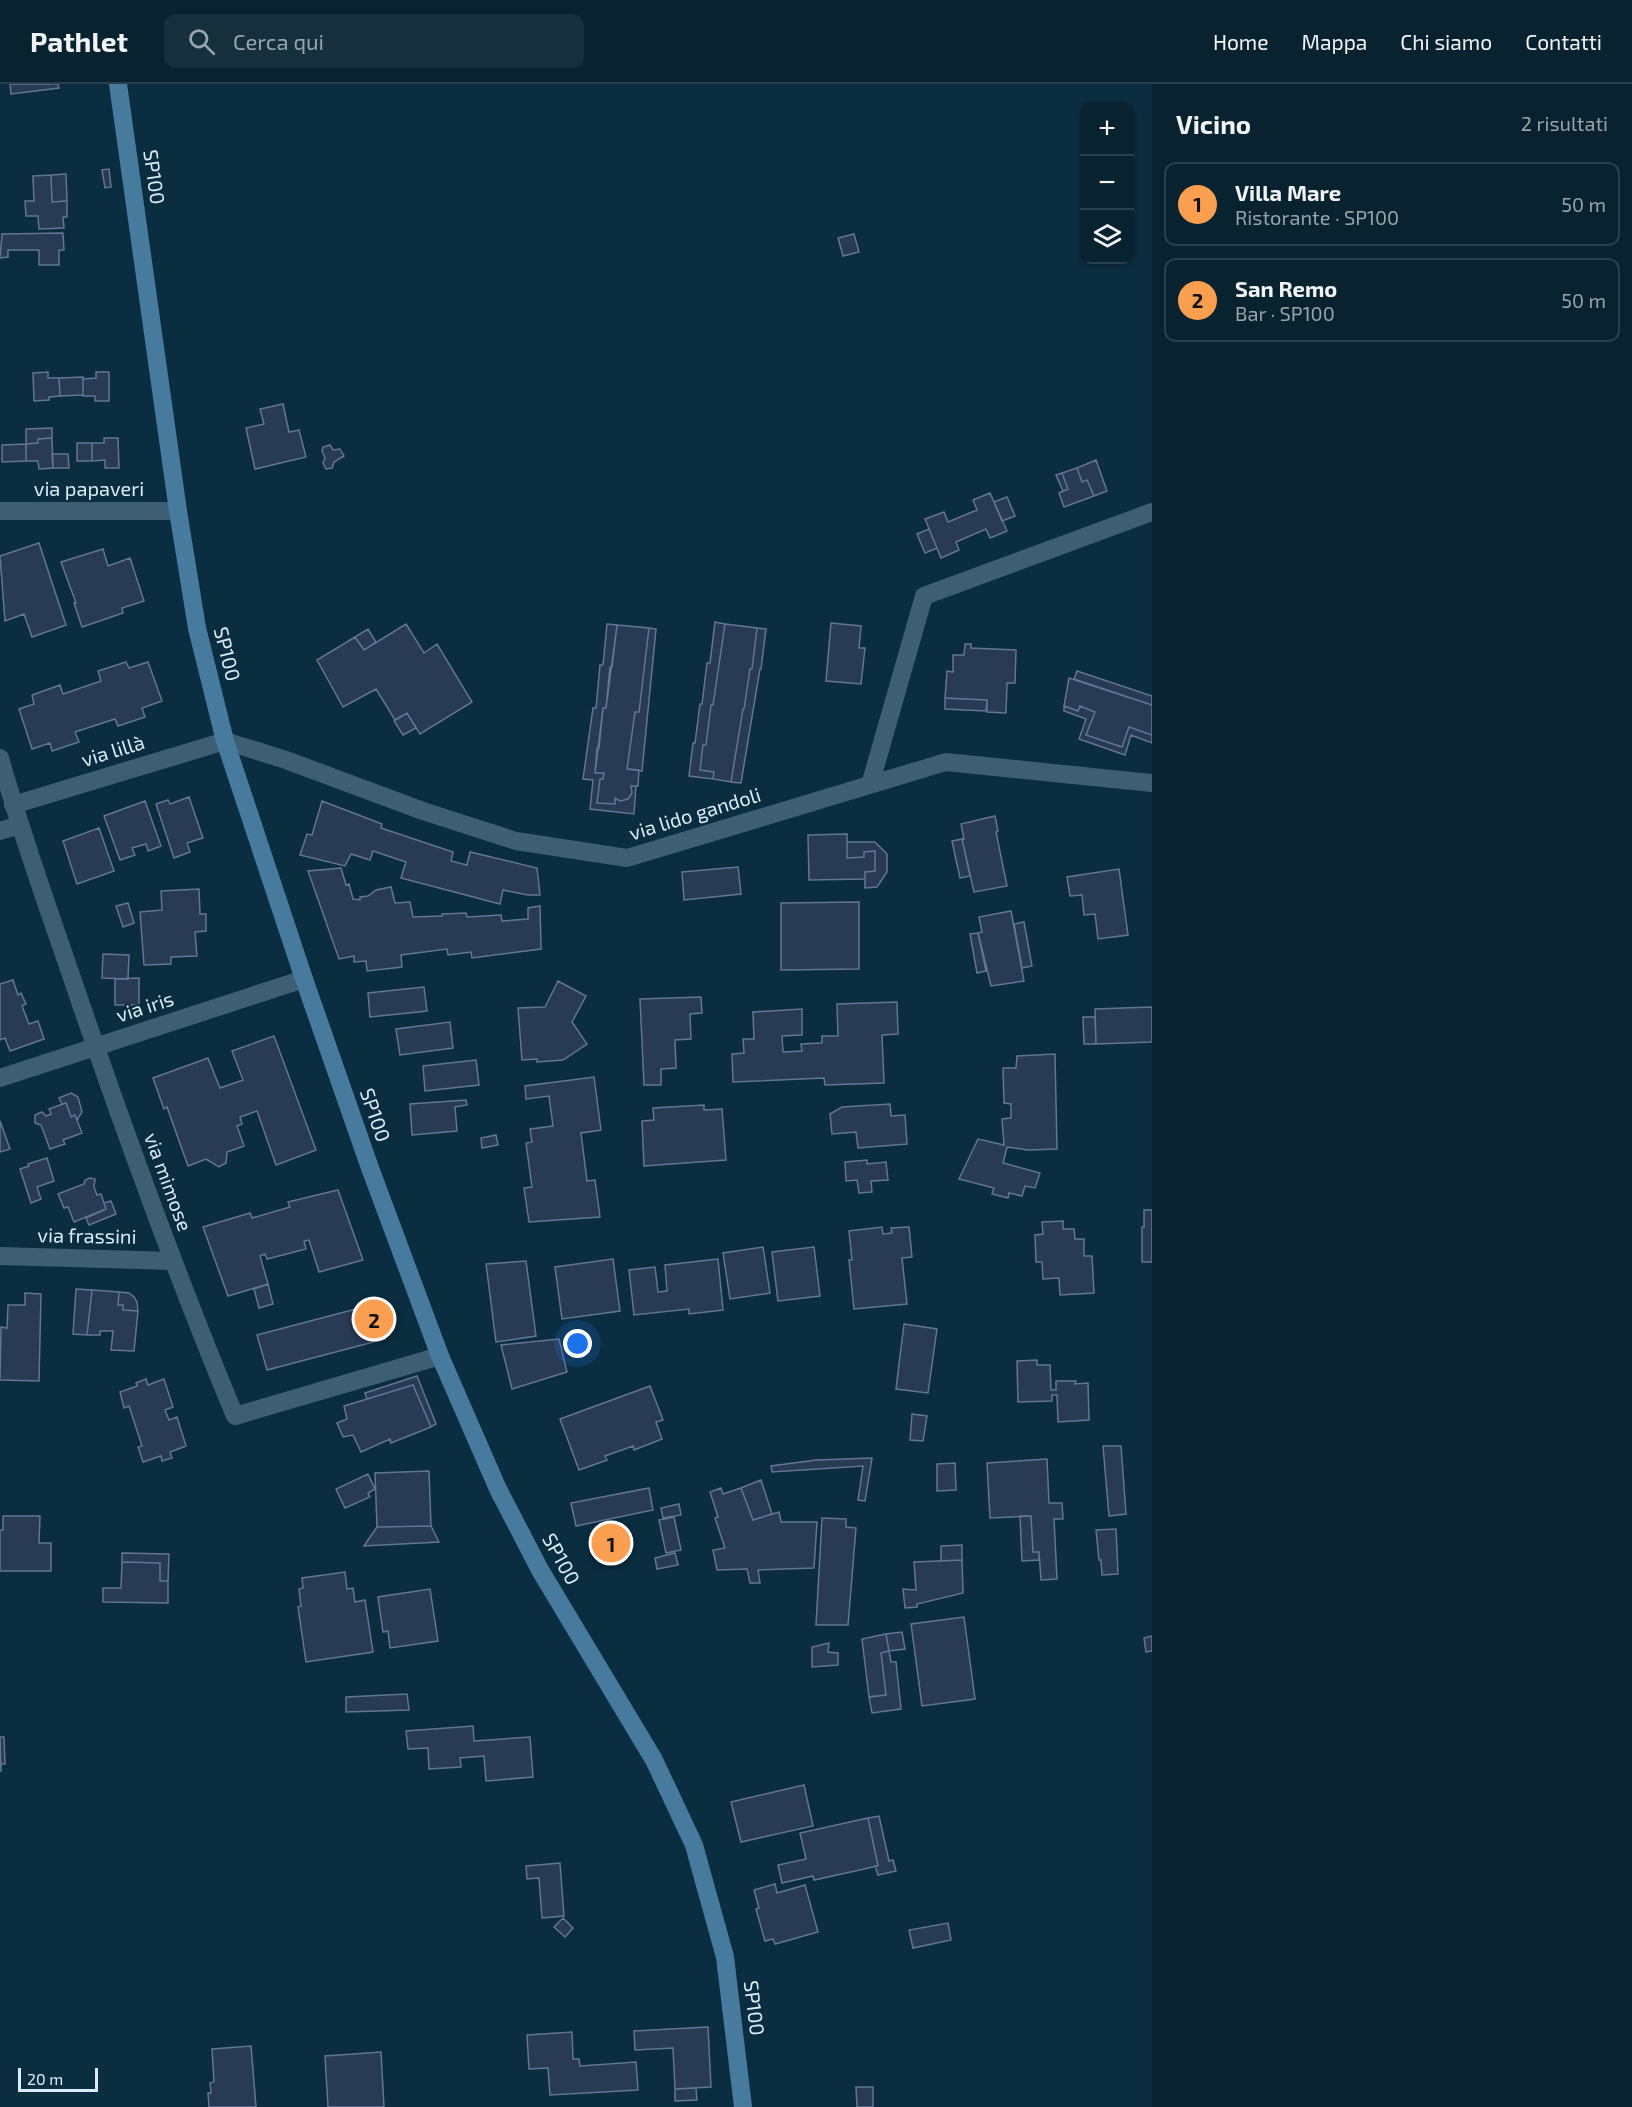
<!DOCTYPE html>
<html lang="it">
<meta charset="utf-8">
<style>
:root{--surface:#082230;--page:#162f3c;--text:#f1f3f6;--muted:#98a4ab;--line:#293f4c;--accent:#fa9f50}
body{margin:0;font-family:"Exo 2",sans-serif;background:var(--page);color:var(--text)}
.controls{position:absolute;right:18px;top:18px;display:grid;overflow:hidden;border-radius:12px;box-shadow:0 2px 4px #0004}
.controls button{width:54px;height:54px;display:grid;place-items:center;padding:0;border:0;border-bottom:2px solid var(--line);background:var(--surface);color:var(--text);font:30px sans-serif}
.scale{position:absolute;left:18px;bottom:15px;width:80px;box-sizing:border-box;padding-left:6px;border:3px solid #daecf9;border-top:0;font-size:16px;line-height:21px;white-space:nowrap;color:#daecf9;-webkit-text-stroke:4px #0b2d40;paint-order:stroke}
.you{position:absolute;left:578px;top:1260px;width:21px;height:21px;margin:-15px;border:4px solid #fff;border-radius:50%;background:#1a73e8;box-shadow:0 0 0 9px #1a73e833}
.badge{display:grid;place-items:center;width:39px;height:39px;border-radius:50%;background:var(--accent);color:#111;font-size:20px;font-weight:700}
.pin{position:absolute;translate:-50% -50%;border:3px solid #fff;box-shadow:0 2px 6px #0006}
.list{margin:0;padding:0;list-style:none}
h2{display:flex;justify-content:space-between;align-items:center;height:78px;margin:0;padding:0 24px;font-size:26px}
h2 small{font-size:20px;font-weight:400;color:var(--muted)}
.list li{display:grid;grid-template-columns:39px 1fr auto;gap:18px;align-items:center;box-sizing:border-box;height:84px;margin:0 12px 12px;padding:0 12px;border:2px solid var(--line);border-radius:12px}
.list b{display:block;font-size:22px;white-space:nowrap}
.list p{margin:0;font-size:20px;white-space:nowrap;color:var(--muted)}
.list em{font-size:20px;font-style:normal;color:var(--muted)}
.icon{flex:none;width:33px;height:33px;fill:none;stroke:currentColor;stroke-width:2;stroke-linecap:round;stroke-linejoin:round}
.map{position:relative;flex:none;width:1152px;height:2023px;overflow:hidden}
header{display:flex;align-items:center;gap:36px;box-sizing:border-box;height:84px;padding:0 30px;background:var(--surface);border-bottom:2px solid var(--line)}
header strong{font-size:28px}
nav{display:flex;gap:33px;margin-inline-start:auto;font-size:21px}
.search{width:420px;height:54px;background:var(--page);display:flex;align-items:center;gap:15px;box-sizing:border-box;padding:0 21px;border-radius:12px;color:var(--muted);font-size:22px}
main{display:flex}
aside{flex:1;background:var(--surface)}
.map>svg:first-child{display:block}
</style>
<header>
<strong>Pathlet</strong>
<div class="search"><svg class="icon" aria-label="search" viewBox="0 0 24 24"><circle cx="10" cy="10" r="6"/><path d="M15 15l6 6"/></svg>Cerca qui</div>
<nav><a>Home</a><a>Mappa</a><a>Chi siamo</a><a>Contatti</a></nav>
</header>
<main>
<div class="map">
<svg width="1152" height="2023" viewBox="0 0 1152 2023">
<rect width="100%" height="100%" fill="#0b2d40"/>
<path fill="#293a55" stroke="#627694" stroke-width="1.5" d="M10,0H58L59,4L11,10Z
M109,85L111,103L105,104L102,86Z
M66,90L67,117L52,118L51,91Z
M51,91L52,118L67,117V133H63L64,144L39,145L38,132H26L25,117H34L33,92Z
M63,149L64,166H59V181H39V166H8V173L0,174L2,150Z
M854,150L859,168L843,172L838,154Z
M48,288V294H59L60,312L49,313V316L34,317L33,289Z
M96,288H109V317H95V312H83V295L96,294Z
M83,293V311L60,312L59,294Z
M283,320L289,348L299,346L306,373L255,385L246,344L264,340L260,325Z
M52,344V354L38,355V359L26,360V345Z
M52,354L53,384L39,385L38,377H26V360L38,359V355Z
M104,354H118L119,384H105V376L92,377V359H104Z
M77,359H92V377H77Z
M26,360V377L2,378V361Z
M330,361L333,366L340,365L344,372L334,378L332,384L326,385L323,379L325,374L322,367L323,363Z
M52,370H68L69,384H53Z
M1096,376L1107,407L1094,412L1087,396L1082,398L1077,384Z
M1077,384L1082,398L1087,396L1094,412L1064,423L1059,409L1068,405L1062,389Z
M1062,389L1068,405L1063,407L1056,391Z
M990,409L1007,447L990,454L986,445L956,458L959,466L941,474L925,435L944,428L948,438L977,426L973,416Z
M1007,413L1015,432L1002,437L994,418Z
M929,445L937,464L925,469L917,450Z
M39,459L66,541L32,553L24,530L5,537L0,472Z
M103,465L108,482L130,474L144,517L122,524L123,529L82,543L74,519H76L61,478Z
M715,538L725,540L713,621H711L706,661H703L700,686L714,688L713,695L689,692L693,659H695L700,620H702L707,579H710Z
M831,539L861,542L859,564H865L861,600L826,597Z
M406,540L424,569L437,560L472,618L420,650L407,629L395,636L376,605L343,623L317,576L355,553L364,566Z
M607,540L617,541L606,624H603L599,664H597L595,689H604L603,695H600L597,719L615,720V714L620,717L628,715L632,709L631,702H636L634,730L590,725L593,696L583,695L593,624H596L600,581H603Z
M725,540L757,544L752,585H750L744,625H743L731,698L713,695L714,688L700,686L703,661H706L711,621H713Z
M617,541L649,544L639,628H635L627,685L639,686L638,702H631L632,709L628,715L620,717L615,714V720L597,719L600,695H603L604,689H595L603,624H606L610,583H612Z
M649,544L656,545L642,687L627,685L635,628H639Z
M757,544L766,545L761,585H760L741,699L731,698L743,625H744L750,585H752Z
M368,545L376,558L364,566L355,553Z
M965,560H971V564L1016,566L1015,599H1007L1006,629L987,628V616L945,614L947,587L953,588V571H964Z
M126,578L129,584L148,578L162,617L142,624L145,633L118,642L115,635L75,648L79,658L52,667L50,659L32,665L19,625L34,620L32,611L60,601L63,610L101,597L98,587Z
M1077,587L1152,612V621L1074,595Z
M1069,594L1152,621V651L1129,643L1122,663L1086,651L1095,628L1080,622L1078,627L1064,622Z
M945,614L987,616L986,627L945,625Z
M1064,622L1078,627L1080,622L1095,628L1086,651L1122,663L1129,643L1152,651V659L1131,651L1125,671L1079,655L1086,635L1064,627Z
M407,629L416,644L403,651L394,637Z
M189,713L203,754L187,759L190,768L174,774L156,720L168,716L170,720Z
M145,717L161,762L148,767L146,760L132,764L135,771L120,776L104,732Z
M322,717L382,740L381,744L453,768L451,777L467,781L470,768L537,784L540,811H528L503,806L500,820L401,794L406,778L373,767L370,776L351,770L345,782L300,771L307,750L312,751Z
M995,732L998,747L996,748L1007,802L974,808L962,755H964L961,740Z
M99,744L114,787L77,800L63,757Z
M847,750V774L864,773V768L875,767V787L865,788V795L809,796L808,751Z
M962,755L970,792L960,794L952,757Z
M847,758H875L887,770V788L877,803L865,804V788L875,787V767L864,768V773L847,774Z
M738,783L741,810L684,816L682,788Z
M341,784L346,801L349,800L353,815L360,816V813L368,812L376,806L391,803L395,819L410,818L413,833L442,832V830L466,829L467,833L501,831L502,837L528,835V824L540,822L541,865L472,874L471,868L448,871L447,865L401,871L402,883L367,887L366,877L354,878V872L339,875L308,787Z
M1119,785L1128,851L1098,855L1095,830L1084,831L1082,811L1070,812L1067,793Z
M199,805L200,830H206V847L195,848L197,872L171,873V880L144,881L140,828L162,826L161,807Z
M859,818V885L781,886V819Z
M128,819L134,839L123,843L116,822Z
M1011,827L1024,897L991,902L978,849L982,848L979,833Z
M1024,838L1032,882L1022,884L1014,840Z
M978,849L986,887L977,889L970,850Z
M103,870L129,871L128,895L102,894Z
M139,894V921H115V895Z
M13,896L18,911L21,909L26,920L22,922L29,940L38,937L44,955L10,967L5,954L0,956V900Z
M558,897L586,912L572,938L587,960L563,976L537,978V975L522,976L518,924L545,923Z
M424,903L427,927L370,933L368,909Z
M701,913L702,929L690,930L691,955L675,956L676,984L661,985V1001H644L640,915Z
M897,918L898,950L882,951L884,999L825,1001L824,994L733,998L732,970L744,969L743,955H754L753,928L802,925V951L782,952L783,968L802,967L801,960L822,959V952H838L837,920Z
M1152,923V958L1096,960L1095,925Z
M1083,933H1095L1096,960H1084Z
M450,938L453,964L400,971L396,945Z
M274,952L316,1066L276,1081L257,1027L240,1033L242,1040L237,1042L244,1062L227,1068L226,1079L219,1083L206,1075L188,1082L167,1023L164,1025L153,994L208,974L220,1004L243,996L232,967Z
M1055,970L1057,1065L1028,1066L1007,1063L1003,1079L1040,1089L1035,1104L1025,1102L1022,1112L1009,1109L1008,1114L992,1110L994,1104L959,1095L978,1055L1004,1061L1002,1035L1011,1034V1020L1004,1019L1003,984H1016L1017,972Z
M476,976L479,1001L425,1007L423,982Z
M594,993L601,1046L581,1049L587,1097L595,1096L600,1133L529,1138L524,1104L532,1103L526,1059L532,1058L530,1045L553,1042L549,1012L526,1015L525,1002Z
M71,1009L78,1013L82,1028L77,1036L75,1031L71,1033L66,1019L62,1020L59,1014Z
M466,1016L467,1021L455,1023L457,1047L412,1051L410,1020Z
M66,1019L71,1033L75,1031L82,1049L63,1056L65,1060L50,1065L41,1041L35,1039V1031L42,1028L46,1032L51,1030L49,1025Z
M890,1020L891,1032L905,1031L907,1060L858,1064L856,1048L832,1050L830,1030L842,1023Z
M704,1021V1026L722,1025L726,1076L644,1082L642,1037L654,1036L653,1024Z
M0,1037L10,1065L0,1068Z
M496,1051L498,1061L482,1064L481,1054Z
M47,1074L54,1097L37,1103L41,1115L31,1119L20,1085L29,1082L28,1080Z
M867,1076V1080L886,1078L888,1096L871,1097L872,1108L859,1109L857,1096L846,1097L845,1078Z
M90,1094L95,1095L94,1103L97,1111L101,1110L106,1125L74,1138L68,1123L64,1124L58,1110L84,1100L85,1096Z
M338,1106L363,1176L319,1188L309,1156L304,1157L306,1165L267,1175L265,1170L260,1172L268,1200L228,1212L203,1143L250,1129L252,1134L290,1123L288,1118Z
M111,1117L116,1130L89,1141L86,1134L106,1125L104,1119Z
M1144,1126H1152V1178H1142V1143H1144Z
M1063,1137V1145H1074L1075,1155H1084V1172H1092L1094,1209L1060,1211L1059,1194L1043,1195L1042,1178H1036L1035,1151L1043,1150L1042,1138Z
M882,1143L883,1150L892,1149L891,1144L909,1143L912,1173L902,1174L907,1220L854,1225L849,1176H852L849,1147Z
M763,1163L770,1209L730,1215L723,1169Z
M814,1163L820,1212L778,1217L772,1168Z
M613,1175L620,1227L562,1235L555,1183Z
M718,1175L723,1226L689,1230V1225L634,1231L629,1186L655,1183L658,1208L667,1207L665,1181Z
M526,1177L536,1252L496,1258L486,1180Z
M268,1200L273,1220L259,1224L254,1205Z
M76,1205L92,1206L87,1251L73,1250Z
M92,1206L119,1208L118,1221H123V1226L138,1227L134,1267L111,1266L113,1247H100V1251H87Z
M119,1208L129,1209L134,1213L137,1218L138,1227L123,1226V1221H118Z
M25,1209L41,1210L39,1297L0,1296L1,1243L7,1244L8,1221H25Z
M375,1220L385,1255L267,1286L257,1251Z
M904,1240L937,1245L928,1309L896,1305Z
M559,1255L567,1288L512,1305L501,1261Z
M1037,1276V1281H1050L1051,1306H1056V1297H1076L1075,1300L1088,1299L1089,1336L1058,1338L1057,1311H1052V1317L1018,1318L1017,1277Z
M417,1292L436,1340L431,1343L413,1301L367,1315L365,1309Z
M146,1295L148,1301L164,1295L173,1323L165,1326L169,1336L177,1333L186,1362L170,1368L172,1374L162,1377L161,1372L143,1378L138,1363L142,1362L129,1322L124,1324L120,1308L137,1302L136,1299Z
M413,1301L431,1343L391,1359L390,1355L361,1368L353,1351L343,1353L337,1339L347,1335L344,1322Z
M650,1302L663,1336L656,1338L662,1355L634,1366L633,1362L605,1372L607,1376L579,1386L560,1335Z
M912,1330L927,1332L923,1357L910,1356Z
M1103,1362H1121L1126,1430L1109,1432Z
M872,1374L865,1417L858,1416L863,1382L772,1388L771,1382L816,1376Z
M1047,1375L1049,1419H1062L1063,1435H1054L1057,1495L1041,1496L1039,1468H1033L1031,1432L990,1434L987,1379Z
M955,1379L956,1406L937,1407V1380Z
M429,1387L431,1442L377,1443L375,1389Z
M368,1390L375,1405L368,1409L370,1413L345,1424L336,1405Z
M761,1396L772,1430L753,1436L741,1404Z
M649,1404L653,1426L576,1442L571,1419Z
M721,1404L723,1410L741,1404L753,1436L779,1428L781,1438H817L814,1484L758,1486L760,1499H750L747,1485L717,1486L713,1466L725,1464L715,1434L718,1433L710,1408Z
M679,1420L681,1431L663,1434L661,1424Z
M3,1432H40L39,1459H51V1487H0V1446H3Z
M1020,1432H1031L1033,1468H1039V1476L1022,1477Z
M674,1433L681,1466L666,1469L659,1436Z
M822,1434L846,1435V1443L856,1444L848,1541H816Z
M431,1442L439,1458L364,1462L377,1443Z
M1116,1445L1118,1490L1102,1491L1101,1476H1099L1096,1446Z
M962,1461V1476L941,1477V1462Z
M122,1469L169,1470L168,1497H160V1479L122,1478Z
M675,1469L678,1481L657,1485L655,1474Z
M962,1476L963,1509L917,1520V1523L905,1524L903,1505L916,1506L914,1478Z
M122,1478L160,1479V1497H168V1519L103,1518V1504H121Z
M345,1488L347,1505L353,1504L355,1518L365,1516L373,1568L306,1578L298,1523L301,1522L299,1505L303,1504L302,1494Z
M430,1505L438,1557L390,1564L388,1547L383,1548L378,1513Z
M964,1533L975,1615L922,1622L911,1540Z
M902,1548L905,1565L889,1567L886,1550Z
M886,1550L889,1567L881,1569L886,1611L869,1613L862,1555Z
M1152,1552V1567L1146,1568L1144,1554Z
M829,1559L828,1568L838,1569V1581L812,1583V1563Z
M889,1567L891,1578H896L901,1625L872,1629L869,1613L886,1611L881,1569Z
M407,1610L409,1626L346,1628V1613Z
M473,1642L474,1657L530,1653L533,1693L486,1697L484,1672L460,1674L461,1683L429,1685L428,1664L408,1665L406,1647Z
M0,1653H4L5,1680H1V1688Z
M804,1701L813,1742L741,1758L731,1718Z
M879,1732L889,1777L893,1776L896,1787L878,1791L875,1782H878L868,1734Z
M868,1734L878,1782L814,1796L813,1792L782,1799L778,1781L806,1775L800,1749Z
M560,1779L564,1832L542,1834L539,1794L527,1795L526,1782Z
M775,1800L777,1809L805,1801L818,1848L775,1860L773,1855L765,1857L756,1825L759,1824L754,1806Z
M563,1834L573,1844L565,1853L554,1843Z
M948,1839L951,1856L913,1864L909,1846Z
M708,1943L711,2003L675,2005L673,1964L635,1966L634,1947Z
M572,1948L573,1975H579L580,1982L636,1978L638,2006L550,2011L548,1984L529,1985L527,1951Z
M251,1962L256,2023H209L208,2009H211L210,1999L214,1998L212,1965Z
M381,1968L384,2023H328L325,1972Z
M856,2003H873V2023H857Z
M696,2004L697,2016L675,2017V2005Z"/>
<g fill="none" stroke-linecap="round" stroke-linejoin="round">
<path stroke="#3e5e74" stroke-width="18" d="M0,427H178
M0,674C21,749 47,821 72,894C122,1041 175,1188 235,1332L440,1272
M870,701L924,512L1152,428
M13,721L225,657L286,676L423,727L516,757L627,774L946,678L1152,699
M0,747L20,741
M0,994L304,895
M0,1172L173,1177"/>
<path stroke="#477b9e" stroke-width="18" d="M118,0L178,427L197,544L225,657L304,895L370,1084L440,1272L498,1405L540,1486L654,1676L694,1761L725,1873L743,2023"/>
</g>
<g text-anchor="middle" stroke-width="4.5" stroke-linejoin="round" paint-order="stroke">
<g font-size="20" fill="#daecf9" stroke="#0b2d40">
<text transform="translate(154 93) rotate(82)" y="7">SP100</text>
<text x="89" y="412">via papaveri</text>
<text transform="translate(227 570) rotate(76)" y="7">SP100</text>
<text transform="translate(113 667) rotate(-17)" y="7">via lillà</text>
<text transform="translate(695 730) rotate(-17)" y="7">via lido gandoli</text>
<text transform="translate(145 923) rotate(-18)" y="7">via iris</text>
<text transform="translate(375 1031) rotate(71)" y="7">SP100</text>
<text transform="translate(168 1098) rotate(70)" y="7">via mimose</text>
<text transform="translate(87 1152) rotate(1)" y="7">via frassini</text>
<text transform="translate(561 1475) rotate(61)" y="7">SP100</text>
<text transform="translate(754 1924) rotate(83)" y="7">SP100</text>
</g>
</g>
</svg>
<div class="controls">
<button>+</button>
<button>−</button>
<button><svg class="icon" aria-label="layers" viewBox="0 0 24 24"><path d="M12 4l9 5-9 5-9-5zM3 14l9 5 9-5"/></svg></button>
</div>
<div class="scale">20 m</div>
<div class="you"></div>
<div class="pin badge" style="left:611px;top:1459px">1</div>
<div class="pin badge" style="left:374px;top:1235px">2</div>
</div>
<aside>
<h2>Vicino<small>2 risultati</small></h2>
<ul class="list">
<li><span class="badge">1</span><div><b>Villa Mare</b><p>Ristorante · SP100</p></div><em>50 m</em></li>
<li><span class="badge">2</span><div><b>San Remo</b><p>Bar · SP100</p></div><em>50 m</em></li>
</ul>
</aside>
</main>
